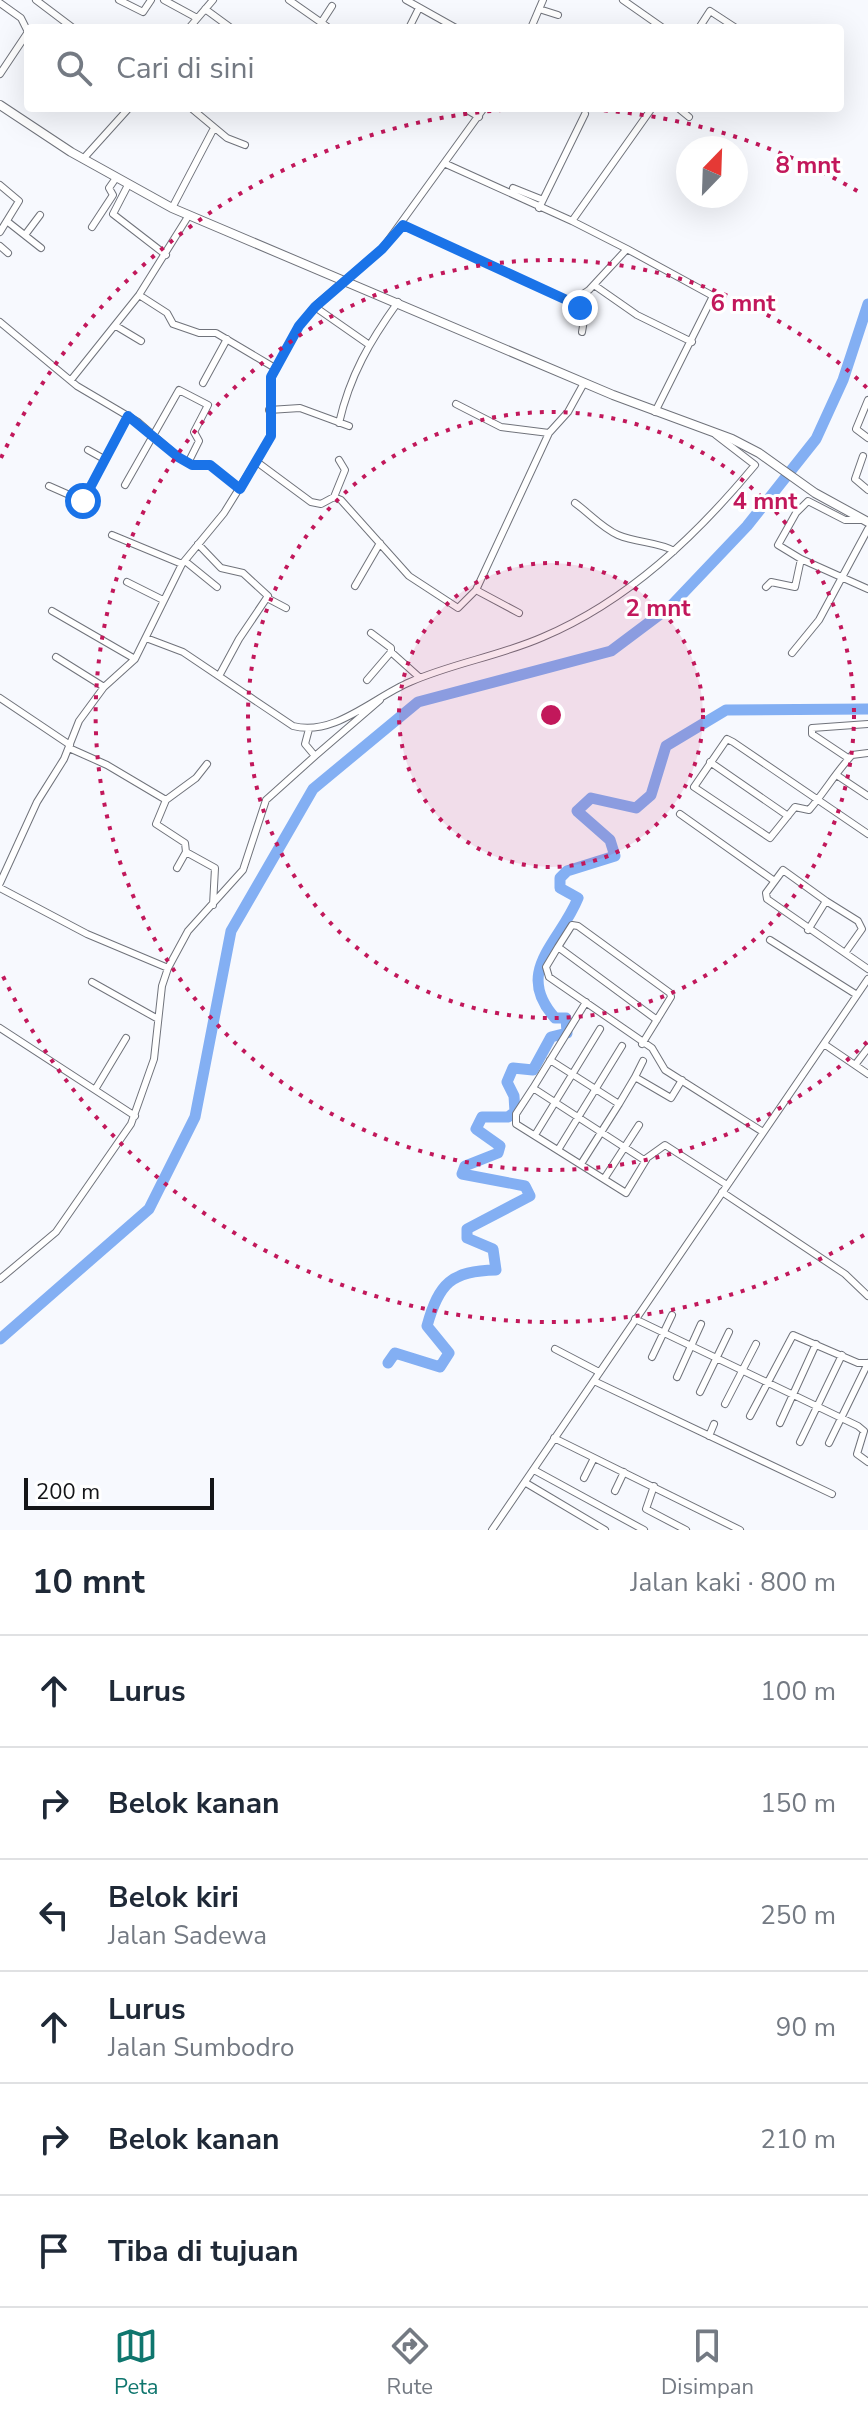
<!DOCTYPE html>
<html lang="id">
<meta charset="utf-8">
<style>
:root{--surface:#fff;--page:#f6f6f7;--text:#1f2937;--muted:#747a83;--line:#e0e1e3;--accent:#0f766e}
body{margin:0;font-family:"Nunito Sans",sans-serif;background:var(--page);color:var(--text)}
.compass{position:absolute;left:676px;top:136px;width:72px;height:72px;border-radius:50%;background:var(--surface);box-shadow:0 8px 32px #0002;rotate:23deg}
.scale{position:absolute;left:24px;bottom:20px;width:190px;box-sizing:border-box;padding-left:8px;border:4px solid #141518;border-top:0;font-size:22px;line-height:28px;white-space:nowrap;color:#141518;-webkit-text-stroke:6px #fff;paint-order:stroke}
.stop{position:absolute;width:24px;height:24px;margin:-18px;border:6px solid #1a73e8;border-radius:50%;background:#fff}
.stop.end{background:#1a73e8;border-color:#fff;box-shadow:0 2px 8px #0008}
.list{margin:0;padding:0;list-style:none}
h2{display:flex;justify-content:space-between;align-items:center;height:104px;margin:0;padding:0 32px;font-size:34px}
h2 small{font-size:26px;font-weight:400;color:var(--muted)}
.list li{display:grid;grid-template-columns:52px 1fr auto;gap:24px;align-items:center;box-sizing:border-box;height:112px;padding:0 32px;border-top:2px solid var(--line)}
.list b{display:block;font-size:30px;white-space:nowrap}
.list p{margin:0;font-size:26px;white-space:nowrap;color:var(--muted)}
.list em{font-size:26px;font-style:normal;color:var(--muted)}
.icon{flex:none;width:44px;height:44px;fill:none;stroke:currentColor;stroke-width:2;stroke-linecap:round;stroke-linejoin:round}
.map{position:relative;flex:none;width:868px;height:1530px;overflow:hidden}
.search{position:absolute;background:var(--surface);box-shadow:0 8px 32px #0002;left:24px;right:24px;top:24px;height:88px;display:flex;align-items:center;gap:20px;box-sizing:border-box;padding:0 28px;border-radius:8px;color:var(--muted);font-size:30px}
.sheet{height:776px;background:var(--surface)}
nav{display:flex;justify-content:space-around;align-items:center;box-sizing:border-box;height:112px;border-top:2px solid var(--line);background:var(--surface);font-size:22px;color:var(--muted)}
nav a{display:grid;justify-items:center;gap:4px}
nav .on{color:var(--accent)}
.map>svg:first-child{display:block}
</style>
<div class="map">
<svg width="868" height="1530" viewBox="0 0 868 1530">
<rect width="100%" height="100%" fill="#f7f9fe"/>
<g fill="none" stroke-linecap="round" stroke-linejoin="round">
<path stroke="#83aff3" stroke-width="11" d="M0,1339L149,1209L195,1117L231,931L313,789L418,702L611,651L671,606L747,526L816,439L843,380L868,304
M388,1363L395,1353L440,1367L449,1353L427,1326C439,1283 451,1271 496,1270L493,1249L467,1238V1229L530,1196L525,1186L462,1174L465,1166L498,1153L500,1146L476,1129L482,1117H508L515,1112L514,1096L507,1082L513,1068L533,1070L551,1037L567,1033L566,1018H555C513,971 560,943 578,898L560,888V878L567,871L615,856L610,840L577,811L591,798L636,808L651,795L666,746L726,710L868,709"/>
<defs>
<path id="minor" d="M36,0L73,28
M119,0L143,12L151,0
M164,0L197,18
M289,0L329,28
M406,0L456,28
M623,0L663,28
M0,3L21,18L28,32L0,74
M205,9L231,28
M539,9L558,15
M321,23L332,6
M189,28L213,0
M409,28L419,8
M531,28L543,0
M699,28L710,11L736,28
M191,108L227,138L245,145
M464,108L479,117
M678,108L689,117
M83,159L129,108
M446,164L572,221L652,108
M0,185L19,201L0,232
M128,185L113,214L166,255
M513,188L543,200
M172,208L214,128
M539,208L585,114
M8,222L41,248
M403,225L571,302L589,290L627,249L572,221
M92,227L113,195L109,188L116,178
M25,235L40,215
M0,246L8,253
M627,249L713,296L655,412
M594,285L637,315L692,342
M139,295L167,313L173,324L199,333H216L275,368
M577,301L584,320L582,332
M315,307L368,344
M0,322L77,386L138,422L178,457L192,465H210L240,489
M116,326L141,341
M71,380L139,295L189,215
M203,383L227,339
M868,400L856,429L868,438
M456,404L501,427L549,433
M269,410L300,408L349,426
M339,423C350,375 370,341 398,302
M88,450L104,459
M863,456L855,479L868,490
M257,462L311,502L321,504L334,497L341,500L409,576L458,608L476,590L549,433L568,412L584,383
M125,485L179,390L208,405L194,432L199,441L188,463
M49,486L83,501L128,416
M334,497L345,470L339,460
M575,503C589,513 602,528 618,535C637,543 659,542 674,551
M864,520H845L808,501L796,513L778,545L801,559L868,589
M112,535L182,564
M198,544L221,568L243,573L268,596L239,639L219,676
M185,561L217,587
M127,582L163,600
M355,586L380,543
M766,587L771,582L795,587L801,559
M476,590L519,613
M267,598L286,608
M52,611L135,659
M371,633L391,648V652
M146,638L183,652L293,726C334,737 374,697 410,682C453,663 500,656 543,637C628,601 696,536 755,465L716,435
M792,653L819,620L868,529
M56,657L104,687
M367,680L391,652L419,677
M0,698L70,745
M69,748L107,765L166,800L196,778L207,764
M868,753L852,755C836,772 824,793 809,810L795,807L770,838L694,787L727,739L733,742L868,834
M315,756L380,700
M848,758L812,734V728L868,724
M710,762L788,816
M838,776L868,796
M166,800L156,824L185,843L186,852L177,868
M680,814L773,880
M186,852L215,868L213,905
M0,883L37,802L64,759L79,721L104,687L135,659L182,564L224,513L268,442L272,431L271,377L299,326L316,305L382,249L484,108
M0,888L87,934L168,968
M826,901L783,870L766,893L767,899L868,969
M808,930L826,901L858,921L862,929L845,953
M770,940L857,995
M558,947L546,967L549,977L652,1048L665,1070L763,1132
M92,982L158,1019
M586,1002L533,1088L644,1160L665,1145L727,1185
M0,1028L135,1116
M642,1044L671,997L670,993L578,926L572,925L558,947L657,1020
M824,1044L868,1074
M550,1060L619,1104L581,1164
M855,1065L868,1048
M635,1077L643,1061
M96,1088L126,1038
M533,1088L516,1114V1124L626,1193L646,1160
M619,1104L635,1077L671,1098L682,1080
M535,1135L600,1029
M558,1150L622,1046
M604,1179L639,1125
M722,1192L845,1274L868,1296
M0,1279L56,1232L131,1124L154,1059L162,986L168,968L188,931L243,870L266,800L315,756L305,744L309,729
M635,1319L858,1426L864,1431L857,1454L868,1462
M555,1349L599,1372
M652,1357L672,1315
M677,1377L701,1324
M594,1381L832,1494
M700,1392L729,1332
M725,1404L756,1344
M750,1416L793,1335L858,1363H868
M780,1423L816,1344
M709,1436L714,1424
M554,1438L740,1530
M800,1442L842,1355
M829,1443L868,1363
M534,1470L644,1530
M584,1478L594,1458
M526,1483L605,1530
M654,1486L646,1509L686,1530
M615,1491L624,1472
M492,1530L868,979"/>
<path id="major" d="M0,105L71,152L172,208L613,395L732,439L759,453L815,493L868,522"/>
</defs>
<use href="#minor" stroke="#70737b" stroke-width="8"/>
<use href="#major" stroke="#70737b" stroke-width="10"/>
<use href="#minor" stroke="#fff" stroke-width="6"/>
<use href="#major" stroke="#fff" stroke-width="8"/>
</g>
<g fill="none" stroke-linecap="round" stroke-linejoin="round">
<path stroke="#1a73e8" stroke-width="10" d="M83,501L128,416L178,457L192,465H210L240,489L271,436V377L299,326L315,307L382,249L403,225L571,302L577,301L580,308"/>
</g>
<circle cx="551" cy="715" r="152" fill="#c2185b" fill-opacity=".12"/>
<g fill="none" stroke="#c2185b" stroke-width="4" stroke-dasharray="4 8">
<circle cx="551" cy="715" r="152"/>
<circle cx="551" cy="715" r="303"/>
<path d="M867 1042A455 455 0 1 1 867 388"/>
<path d="M864 1235A607 607 0 0 1 1 972M1 458A607 607 0 0 1 546 108M556 108A607 607 0 0 1 864 195"/>
</g>
<circle cx="551" cy="715" r="12" fill="#c2185b" stroke="#fff" stroke-width="4"/>
<g font-size="24" text-anchor="middle" font-weight="bold" fill="#c2185b" stroke="#fff" stroke-width="6" stroke-linejoin="round" paint-order="stroke">
<text x="808" y="173">8 mnt</text>
<text x="743" y="311">6 mnt</text>
<text x="765" y="509">4 mnt</text>
<text x="658" y="616">2 mnt</text>
</g>
</svg>
<svg class="compass" viewBox="-18 -18 36 36"><path d="M0-13l5 13h-10z" fill="#e53935"/><path d="M0 13l5-13h-10z" fill="#747a83"/></svg>
<div class="scale">200 m</div>
<div class="stop" style="left:83px;top:501px"></div>
<div class="stop end" style="left:580px;top:308px"></div>
<div class="search"><svg class="icon" aria-label="search" viewBox="0 0 24 24"><circle cx="10" cy="10" r="6"/><path d="M15 15l6 6"/></svg>Cari di sini</div>
</div>
<section class="sheet">
<h2>10 mnt<small>Jalan kaki · 800 m</small></h2>
<ul class="list">
<li><svg class="icon" aria-label="ahead" viewBox="0 0 24 24"><path d="M12 20V5M6 11l6-6 6 6"/></svg><div><b>Lurus</b></div><em>100 m</em></li>
<li><svg class="icon" aria-label="right" viewBox="0 0 24 24"><path d="M7 20v-9h11M14 6l5 5-5 5"/></svg><div><b>Belok kanan</b></div><em>150 m</em></li>
<li><svg class="icon" aria-label="left" viewBox="0 0 24 24"><path d="M17 20v-9H6M10 6l-5 5 5 5"/></svg><div><b>Belok kiri</b><p>Jalan Sadewa</p></div><em>250 m</em></li>
<li><svg class="icon" aria-label="ahead" viewBox="0 0 24 24"><path d="M12 20V5M6 11l6-6 6 6"/></svg><div><b>Lurus</b><p>Jalan Sumbodro</p></div><em>90 m</em></li>
<li><svg class="icon" aria-label="right" viewBox="0 0 24 24"><path d="M7 20v-9h11M14 6l5 5-5 5"/></svg><div><b>Belok kanan</b></div><em>210 m</em></li>
<li><svg class="icon" aria-label="arrive" viewBox="0 0 24 24"><path d="M6 21V4h12l-3 4 3 4H6"/></svg><div><b>Tiba di tujuan</b></div></li>
</ul>
</section>
<nav>
<a class="on"><svg class="icon" aria-label="map" viewBox="0 0 24 24"><path d="M3 6l6-2 6 2 6-2v14l-6 2-6-2-6 2zM9 4v14M15 6v14"/></svg>Peta</a>
<a><svg class="icon" aria-label="directions" viewBox="0 0 24 24"><path d="M12 3l9 9-9 9-9-9zM9 14v-3h6M13 9l2 2-2 2"/></svg>Rute</a>
<a><svg class="icon" aria-label="saved" viewBox="0 0 24 24"><path d="M7 4h10v16l-5-4-5 4z"/></svg>Disimpan</a>
</nav>
